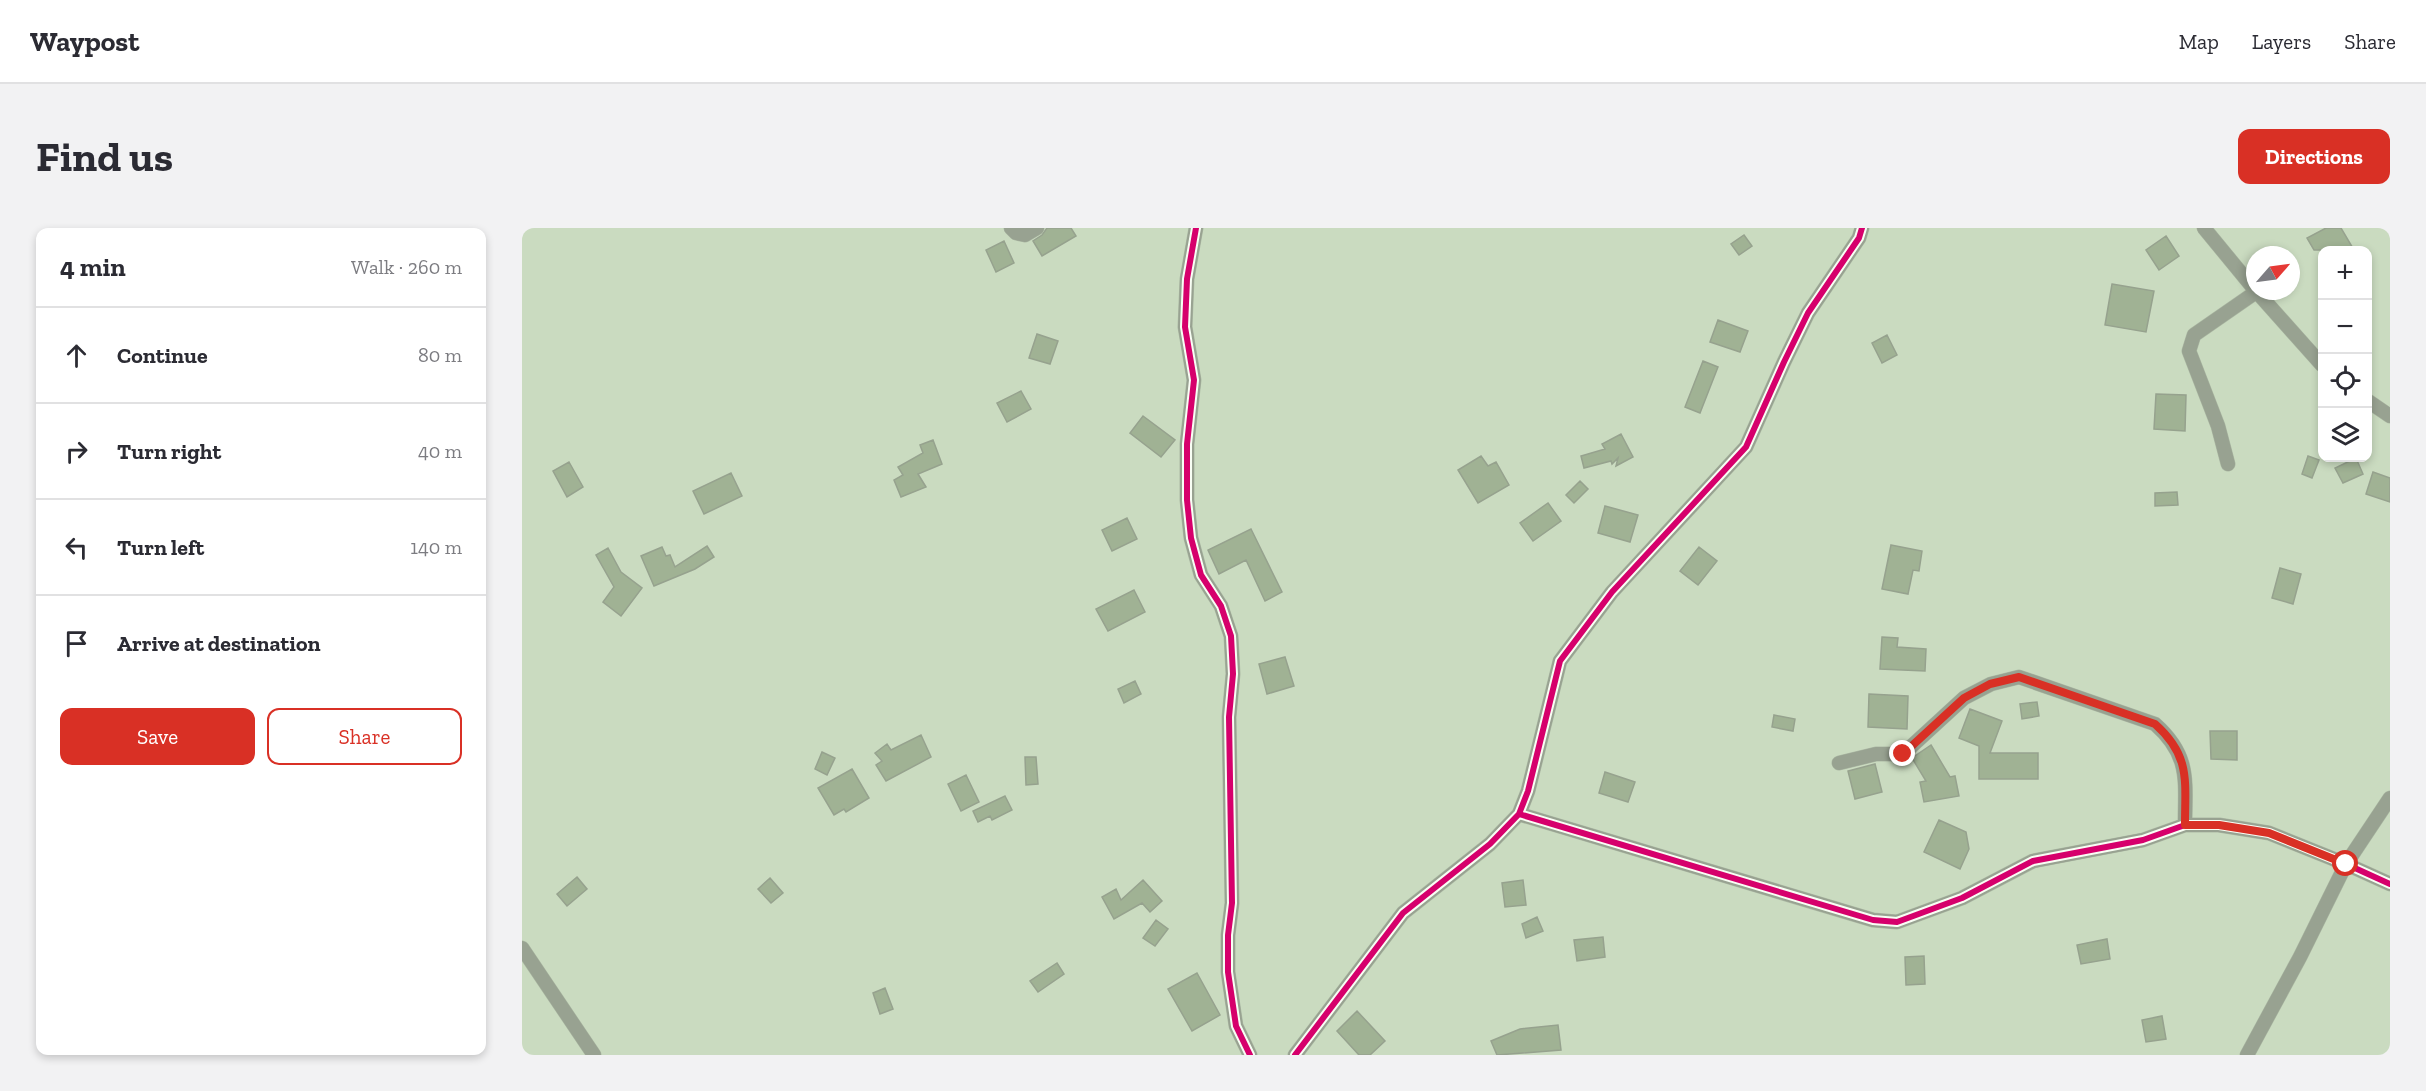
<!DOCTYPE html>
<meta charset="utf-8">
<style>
:root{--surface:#fff;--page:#f2f2f3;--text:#2b2b33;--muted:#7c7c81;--line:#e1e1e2;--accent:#d93025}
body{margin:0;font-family:"Zilla Slab",serif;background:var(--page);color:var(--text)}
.controls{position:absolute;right:18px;top:18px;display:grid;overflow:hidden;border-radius:12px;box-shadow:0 3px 9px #0003}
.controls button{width:54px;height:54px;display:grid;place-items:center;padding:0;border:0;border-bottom:2px solid var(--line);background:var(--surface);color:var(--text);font:30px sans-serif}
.compass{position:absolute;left:1724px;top:18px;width:54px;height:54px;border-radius:50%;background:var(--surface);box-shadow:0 3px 9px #0003;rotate:62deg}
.stop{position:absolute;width:18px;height:18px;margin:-14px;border:4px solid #d93025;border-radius:50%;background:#fff}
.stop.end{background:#d93025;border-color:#fff;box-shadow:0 2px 6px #0008}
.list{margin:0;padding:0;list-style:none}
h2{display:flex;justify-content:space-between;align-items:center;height:78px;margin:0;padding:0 24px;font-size:26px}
h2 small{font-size:20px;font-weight:400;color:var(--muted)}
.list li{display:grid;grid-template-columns:39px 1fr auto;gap:18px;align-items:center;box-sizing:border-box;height:96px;padding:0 24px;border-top:2px solid var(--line)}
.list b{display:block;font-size:22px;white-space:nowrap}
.list em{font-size:20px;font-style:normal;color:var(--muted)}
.actions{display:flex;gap:12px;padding:18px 24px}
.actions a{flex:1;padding:14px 0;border:2px solid var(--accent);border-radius:12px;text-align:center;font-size:21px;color:var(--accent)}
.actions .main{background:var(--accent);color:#fff}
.icon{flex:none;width:33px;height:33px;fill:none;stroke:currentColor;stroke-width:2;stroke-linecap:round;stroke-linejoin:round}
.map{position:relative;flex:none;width:1868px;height:827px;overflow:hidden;border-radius:12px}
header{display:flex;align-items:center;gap:36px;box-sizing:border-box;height:84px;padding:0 30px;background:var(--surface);border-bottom:2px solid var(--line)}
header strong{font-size:28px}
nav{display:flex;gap:33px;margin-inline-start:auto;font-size:21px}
.intro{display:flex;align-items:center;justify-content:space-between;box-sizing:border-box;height:144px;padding:0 36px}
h1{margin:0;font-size:42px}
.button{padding:15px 27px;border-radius:12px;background:var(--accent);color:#fff;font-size:21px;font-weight:700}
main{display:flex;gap:36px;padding:0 36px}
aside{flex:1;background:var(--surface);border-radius:12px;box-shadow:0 3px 9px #0003}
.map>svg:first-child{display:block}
</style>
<header>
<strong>Waypost</strong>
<nav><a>Map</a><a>Layers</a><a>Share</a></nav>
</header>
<div class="intro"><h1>Find us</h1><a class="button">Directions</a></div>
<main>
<aside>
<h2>4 min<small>Walk · 260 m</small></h2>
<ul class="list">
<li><svg class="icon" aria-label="ahead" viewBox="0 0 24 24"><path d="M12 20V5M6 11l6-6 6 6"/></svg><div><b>Continue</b></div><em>80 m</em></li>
<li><svg class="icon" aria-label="right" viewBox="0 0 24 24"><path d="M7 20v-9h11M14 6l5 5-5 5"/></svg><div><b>Turn right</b></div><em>40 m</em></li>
<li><svg class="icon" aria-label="left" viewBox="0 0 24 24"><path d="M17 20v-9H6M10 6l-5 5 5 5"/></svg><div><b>Turn left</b></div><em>140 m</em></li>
<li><svg class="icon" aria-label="arrive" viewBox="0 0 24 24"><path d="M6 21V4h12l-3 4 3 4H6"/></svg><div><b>Arrive at destination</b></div></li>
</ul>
<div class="actions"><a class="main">Save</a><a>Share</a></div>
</aside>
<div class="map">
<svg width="1868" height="827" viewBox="0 0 1868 827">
<rect width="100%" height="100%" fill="#cadbc0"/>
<path fill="#a0b294" stroke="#96a28e" stroke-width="1.5" d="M525,0H549L554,8L520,28L511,13L520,7Z
M1804,0H1819L1832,22H1792L1785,10Z
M1222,7L1230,18L1217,27L1209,16Z
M1644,8L1657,28L1637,42L1624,22Z
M482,13L492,35L474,44L464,22Z
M1590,56L1632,63L1624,104L1583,97Z
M1196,92L1226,103L1218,124L1188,114Z
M515,106L536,113L528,136L507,130Z
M1365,107L1375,127L1360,135L1350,115Z
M1181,133L1196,139L1178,185L1163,179Z
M499,163L509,181L485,194L475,175Z
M1634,166L1664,167L1663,203L1632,201Z
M621,188L653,212L639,229L608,205Z
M1099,206L1111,229L1094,238L1096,230L1090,236L1089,233L1062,240L1059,228L1083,221L1080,216Z
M411,212L420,236L396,246L404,259L379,269L372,252L381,247L376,239L401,225L398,217Z
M959,228L966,238L974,234L987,257L956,275L936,242Z
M1786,228L1797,232L1790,250L1780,246Z
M1834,230L1841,246L1821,255L1813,240Z
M47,234L61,259L45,269L31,243Z
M1851,244L1868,250V274L1844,266Z
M209,245L220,268L182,286L171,263Z
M1058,253L1066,261L1052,275L1044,267Z
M1655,264L1656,277L1633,278V265Z
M1026,275L1039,293L1011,313L998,295Z
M1083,278L1116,287L1108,314L1076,305Z
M605,290L615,311L590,323L580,302Z
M729,301L760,364L743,373L724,332L697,346L686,322Z
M1369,317L1400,323L1397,343L1391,342L1386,366L1360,361Z
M185,318L192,329L173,341L132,358L119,328L140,319L144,328L148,327L153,339Z
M1177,319L1195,333L1176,357L1158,343Z
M86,320L99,344L120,360L99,388L81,374L92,359L74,327Z
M1758,340L1779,346L1771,376L1750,370Z
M612,362L623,384L586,403L574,381Z
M1360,409L1376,410L1375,419L1404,421L1403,443L1358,441Z
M763,429L772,458L745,466L737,436Z
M613,453L619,466L602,475L596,461Z
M1347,466L1386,468L1385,501L1346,499Z
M1515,474L1517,488L1500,491L1498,476Z
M1448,481L1480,493L1468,525H1516V551H1457V518L1437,510Z
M1252,487L1273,491L1271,503L1250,499Z
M1688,503H1715V532L1689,531Z
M399,507L409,529L364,553L354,537L360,533L353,525L365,516L369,522Z
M1409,517L1428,549L1433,548L1437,568L1402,574L1398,554L1404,553L1390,530Z
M300,524L313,530L305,547L293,541Z
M503,529H514L516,556L504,557Z
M1353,536L1360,564L1333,571L1326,543Z
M330,541L347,570L324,584L322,581L312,587L296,560Z
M1083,544L1113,554L1106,574L1077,565Z
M444,547L457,574L439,583L426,556Z
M483,568L490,582L470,592L468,588L456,594L451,583Z
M1417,592L1444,604L1447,621L1438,641L1402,624Z
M55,649L65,661L45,678L35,666Z
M248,650L261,665L249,675L236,661Z
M621,652L640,673L628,684L620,675L592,691L580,669L594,661L599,672Z
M1001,652L1004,677L983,679L980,655Z
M1015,689L1021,703L1004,710L1000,696Z
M634,692L646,701L633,718L621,710Z
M1081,709L1083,729L1055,733L1052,712Z
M1585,711L1588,731L1559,736L1555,717Z
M1402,728L1403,756L1384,757L1383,729Z
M535,735L542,746L516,764L508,753Z
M675,745L698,787L670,803L646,761Z
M363,760L371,781L358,786L351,765Z
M835,783L863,813L848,827H837L815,803Z
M1640,788L1644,811L1624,814L1620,792Z
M1036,797L1039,822L975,827L969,813L998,801Z"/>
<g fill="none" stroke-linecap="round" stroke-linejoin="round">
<defs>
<path id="minor" d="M489,0L494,5L503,7L515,0
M674,0L665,51L663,99L672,152L665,216V272L669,310L679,347L699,378L709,408L711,446L707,489L710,675L706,707V744L714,798L728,827
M1682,0L1733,62
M1734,63L1800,137
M1846,173L1868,188
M1706,236L1696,198L1667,123L1672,107L1734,64
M1317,535L1354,526H1381L1442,470L1469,456L1497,449L1633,496C1669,528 1663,553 1663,597
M997,586L1351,692L1375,694L1440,670L1511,633L1621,612L1663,597H1697L1747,605L1824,636L1868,656
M0,720L72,827
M773,827L881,685L968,616L997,586L1006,563L1038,433L1090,364L1224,219L1262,134L1286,85L1337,10L1340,0
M1725,827L1778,729L1824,636L1868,570"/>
</defs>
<use href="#minor" stroke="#acb9a4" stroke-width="15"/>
<use href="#minor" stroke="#98a291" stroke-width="14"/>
<defs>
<path id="cycleway" d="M674,0L665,51L663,99L672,152L665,216V272L669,310L679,347L699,378L709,408L711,446L707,489L710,675L706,707V744L714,798L728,827
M997,586L1351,692L1375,694L1440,670L1511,633L1621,612L1663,597H1697L1747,605L1824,636L1868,656
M773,827L881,685L968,616L997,586L1006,563L1038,433L1090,364L1224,219L1262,134L1286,85L1337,10L1340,0"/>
</defs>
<use href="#cycleway" stroke="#f8fef4" stroke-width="10"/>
<use href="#cycleway" stroke="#d6006c" stroke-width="6"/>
</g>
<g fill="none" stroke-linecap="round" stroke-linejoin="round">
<path stroke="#d93025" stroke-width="8" d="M1381,526L1442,470L1468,456L1497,449L1633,496C1669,528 1663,553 1663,597H1697L1747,605L1824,636"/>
</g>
</svg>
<div class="controls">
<button>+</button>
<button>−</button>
<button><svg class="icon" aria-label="locate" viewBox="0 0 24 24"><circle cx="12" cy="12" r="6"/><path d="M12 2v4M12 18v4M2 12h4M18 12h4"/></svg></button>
<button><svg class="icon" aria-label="layers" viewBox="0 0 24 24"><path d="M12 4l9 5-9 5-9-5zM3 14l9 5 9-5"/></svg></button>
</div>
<svg class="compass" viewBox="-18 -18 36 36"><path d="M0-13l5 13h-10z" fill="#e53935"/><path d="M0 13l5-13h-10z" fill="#7c7c81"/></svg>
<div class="stop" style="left:1824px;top:636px"></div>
<div class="stop end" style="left:1381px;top:526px"></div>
</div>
</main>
